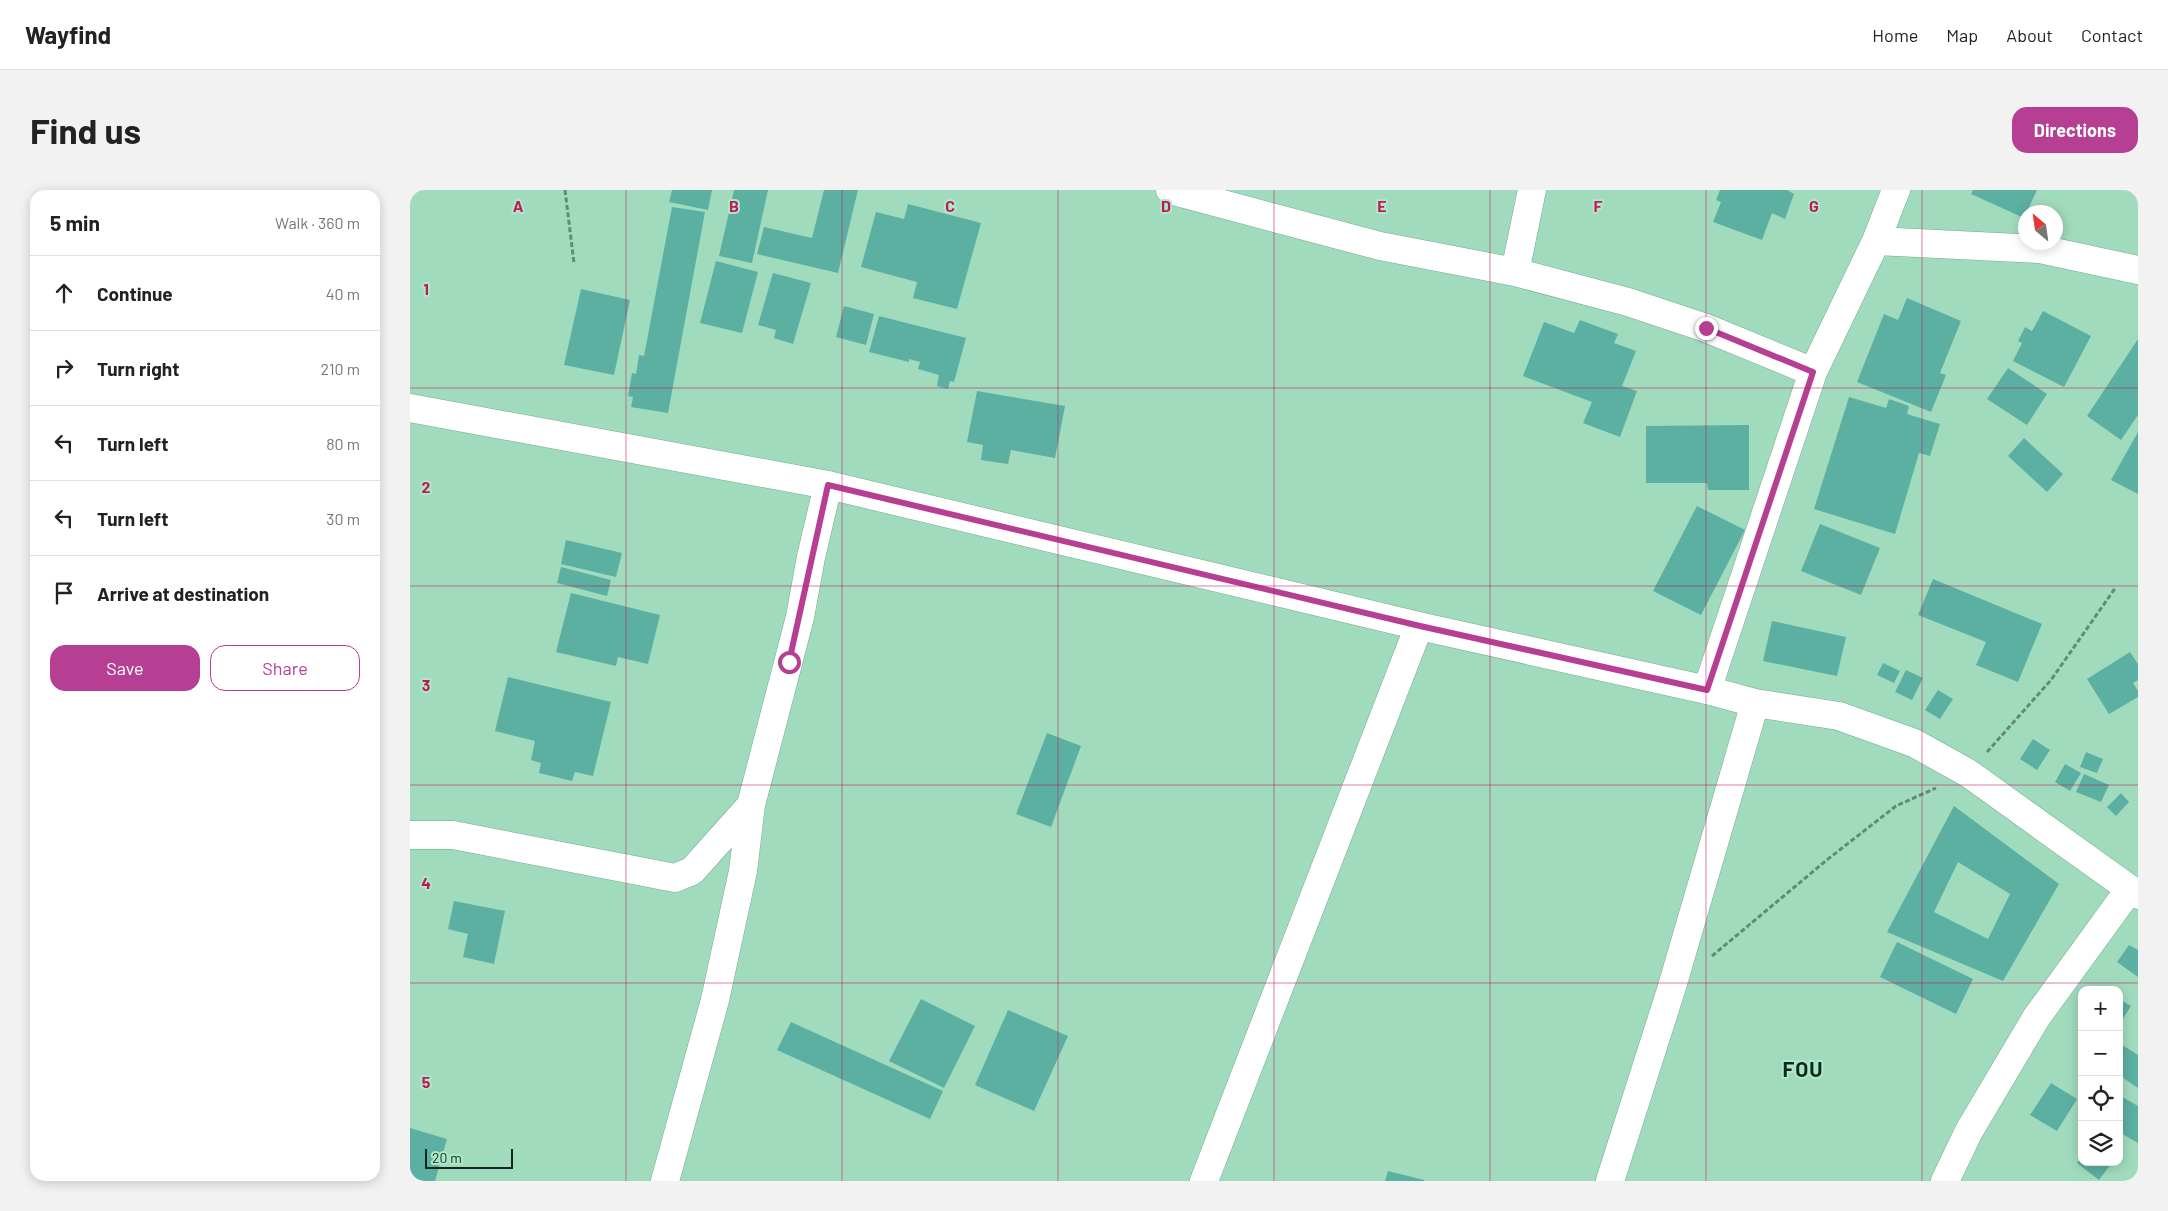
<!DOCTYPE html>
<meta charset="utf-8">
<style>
:root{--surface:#fff;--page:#f2f2f2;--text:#222;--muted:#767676;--line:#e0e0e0;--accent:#b63e93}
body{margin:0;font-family:Barlow,sans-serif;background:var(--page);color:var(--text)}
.controls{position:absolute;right:15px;bottom:15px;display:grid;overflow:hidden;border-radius:10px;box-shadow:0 2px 12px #0003}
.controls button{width:45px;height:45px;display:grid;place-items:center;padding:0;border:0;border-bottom:1px solid var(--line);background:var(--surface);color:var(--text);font:25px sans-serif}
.compass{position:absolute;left:1608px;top:15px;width:45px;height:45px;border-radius:50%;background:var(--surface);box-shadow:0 2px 12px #0003;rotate:331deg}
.scale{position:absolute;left:15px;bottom:12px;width:88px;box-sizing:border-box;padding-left:5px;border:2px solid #0f271c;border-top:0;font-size:14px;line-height:18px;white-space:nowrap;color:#0f271c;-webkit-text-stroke:4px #ade9c9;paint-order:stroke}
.stop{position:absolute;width:15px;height:15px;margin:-11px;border:4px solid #b63e93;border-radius:50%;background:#fff}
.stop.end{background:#b63e93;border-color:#fff;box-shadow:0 1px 5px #0008}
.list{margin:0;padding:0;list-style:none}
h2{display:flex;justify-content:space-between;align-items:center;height:65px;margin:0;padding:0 20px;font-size:21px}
h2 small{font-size:16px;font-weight:400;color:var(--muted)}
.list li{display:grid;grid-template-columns:32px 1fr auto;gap:15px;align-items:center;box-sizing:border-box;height:75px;padding:0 20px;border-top:1px solid var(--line)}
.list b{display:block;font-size:19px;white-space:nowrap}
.list em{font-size:16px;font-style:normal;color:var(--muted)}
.actions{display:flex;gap:10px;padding:15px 20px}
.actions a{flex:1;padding:11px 0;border:1px solid var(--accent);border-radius:15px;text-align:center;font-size:18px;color:var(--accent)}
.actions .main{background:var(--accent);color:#fff}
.icon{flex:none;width:28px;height:28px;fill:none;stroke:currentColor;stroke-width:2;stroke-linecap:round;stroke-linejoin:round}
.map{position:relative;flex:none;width:1728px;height:991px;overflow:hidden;border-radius:15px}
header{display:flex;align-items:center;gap:30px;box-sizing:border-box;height:70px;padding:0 25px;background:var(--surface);border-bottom:1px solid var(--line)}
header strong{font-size:24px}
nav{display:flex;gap:28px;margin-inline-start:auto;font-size:18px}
.intro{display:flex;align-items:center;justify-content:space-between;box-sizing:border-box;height:120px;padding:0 30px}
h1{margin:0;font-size:35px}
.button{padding:12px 22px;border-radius:15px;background:var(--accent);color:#fff;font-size:18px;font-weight:700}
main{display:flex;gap:30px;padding:0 30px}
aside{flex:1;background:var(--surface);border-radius:15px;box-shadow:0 2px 12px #0003}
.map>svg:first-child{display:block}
</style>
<header>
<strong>Wayfind</strong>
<nav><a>Home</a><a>Map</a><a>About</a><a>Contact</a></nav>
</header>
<div class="intro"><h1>Find us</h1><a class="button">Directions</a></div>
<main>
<aside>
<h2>5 min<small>Walk · 360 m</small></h2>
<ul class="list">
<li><svg class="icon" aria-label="ahead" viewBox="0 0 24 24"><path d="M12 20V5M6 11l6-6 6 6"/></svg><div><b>Continue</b></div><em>40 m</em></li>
<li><svg class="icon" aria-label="right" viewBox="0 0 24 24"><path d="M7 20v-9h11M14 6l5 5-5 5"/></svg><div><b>Turn right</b></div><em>210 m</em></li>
<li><svg class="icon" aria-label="left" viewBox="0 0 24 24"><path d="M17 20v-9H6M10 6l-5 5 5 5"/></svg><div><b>Turn left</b></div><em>80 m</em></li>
<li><svg class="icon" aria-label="left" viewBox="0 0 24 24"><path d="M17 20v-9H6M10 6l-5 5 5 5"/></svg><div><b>Turn left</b></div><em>30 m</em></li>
<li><svg class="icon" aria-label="arrive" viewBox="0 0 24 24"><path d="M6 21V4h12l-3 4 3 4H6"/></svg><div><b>Arrive at destination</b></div></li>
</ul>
<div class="actions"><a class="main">Save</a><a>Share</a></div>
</aside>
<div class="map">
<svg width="1728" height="991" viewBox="0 0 1728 991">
<rect width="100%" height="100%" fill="#a1dbbd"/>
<path fill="#5bb0a2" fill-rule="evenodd" d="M262,0H302L298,20L259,12Z
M324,0H358L342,73L309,66Z
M414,0H448L428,83L347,64L354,37L402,48Z
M1310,0H1377L1384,4L1375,29L1362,23L1352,50L1303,32L1311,12L1306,10Z
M1563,0H1627L1614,28L1561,4Z
M498,14L571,33L547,119L503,108L507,92L451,77L466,22L494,29Z
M262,17L295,22L258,223L221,217L223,207L218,206L222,183L226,184L229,165L234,166Z
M306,71L348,82L332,143L290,133Z
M363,83L401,93L383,154L364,148L366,140L348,135Z
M171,99L220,110L204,185L154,175Z
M1497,108L1551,131L1530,183L1536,185L1521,222L1447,192L1474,124L1488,130Z
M434,116L464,124L456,155L426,147Z
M1633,121L1681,146L1654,197L1603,171L1612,153L1608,151L1615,137L1622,141Z
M469,126L556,148L544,192L540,191L538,199L527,196L529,185L508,179L510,172L499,169V172L459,162Z
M1170,130L1208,144L1204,153L1226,161L1212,196L1227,201L1210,247L1173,233L1182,212L1113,186L1134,132L1164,143Z
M1728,149V225L1711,250L1677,226Z
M1598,178L1637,204L1617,235L1577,209Z
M567,201L655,216L645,268L601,260L598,274L571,270L573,255L557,252Z
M1439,207L1476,218L1479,209L1499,216L1497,224L1530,234L1520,266L1509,263L1485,344L1404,319Z
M1339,235V300H1298L1297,293H1236V236Z
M1728,242V304L1701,290Z
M1614,248L1653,284L1637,302L1598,266Z
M1287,316L1335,340L1291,425L1243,401Z
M1410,334L1470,358L1451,405L1391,381Z
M156,350L212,363L206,387L151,374Z
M151,377L201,390L197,406L147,393Z
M1523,389L1632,434L1608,492L1566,475L1576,452L1508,425Z
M161,403L250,425L238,474L208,467L206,476L146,462Z
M1362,431L1436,447L1427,486L1353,471Z
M1720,462L1728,474V490L1723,493L1728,501V507L1699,524L1677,489Z
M1473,473L1490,481L1484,493L1467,485Z
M1496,480L1513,488L1502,510L1485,502Z
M98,487L201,512L183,586L165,582L162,591L129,583L131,573L121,570L125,551L85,541Z
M1528,500L1543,509L1530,529L1515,520Z
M637,543L671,556L641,637L606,624Z
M1623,549L1640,560L1627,580L1610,569Z
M1676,562L1693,569L1687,583L1670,577Z
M1655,574L1671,583L1660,601L1645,592Z
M1674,584L1699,595L1691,612L1666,602Z
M1711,603L1719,612L1706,626L1697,617Z
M1544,616L1649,694L1593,791L1477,742ZM1548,672L1600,704L1578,749L1524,722Z
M44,711L95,721L84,774L53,767L58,744L38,739Z
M1487,752L1563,789L1546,824L1470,787Z
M1719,755L1728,760V787L1707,772Z
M511,809L565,836L534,898L479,871Z
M1709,809L1721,816L1709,835Z
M598,820L658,846L624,921L565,895Z
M381,832L533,901L520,929L367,860Z
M1709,853L1728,865V898L1709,885Z
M1641,893L1667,909L1647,941L1620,925Z
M1709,905L1728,916V953L1709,942Z
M0,938L37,949L25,991H0Z
M1672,968V972H1699L1701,974L1689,990L1667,973Z
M978,981L1014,990V991H975Z"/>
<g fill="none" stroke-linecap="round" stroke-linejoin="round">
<defs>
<path id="minor" d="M760,0L970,56L1105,82L1218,112L1296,138L1403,182
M1466,51L1630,59L1728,80
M1105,82L1122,0
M0,218L418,295L1009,436L1297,500L1345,513L1429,526L1504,553L1558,583L1728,705
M1297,500L1403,182L1466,51L1486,0
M0,645H43L265,688L282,681L341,615
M255,991L305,810L333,681L341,615L390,427L401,367L418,295
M794,991L1009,436
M1200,991L1261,800L1345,513
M1535,991L1559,941L1626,828L1719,700"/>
</defs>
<use href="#minor" stroke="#73ac8e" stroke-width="29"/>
<path stroke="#608b75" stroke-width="3" stroke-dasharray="5 2.5" stroke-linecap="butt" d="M155,0L164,73
M1577,562L1641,490L1706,397
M1302,766L1418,669L1486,616L1526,598"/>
<use href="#minor" stroke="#fff" stroke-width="28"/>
</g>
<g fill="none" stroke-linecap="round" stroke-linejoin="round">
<path stroke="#b63e93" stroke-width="6" d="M379,472L418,295L1010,436L1297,500L1403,182L1296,138"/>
</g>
<path fill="none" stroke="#c2185b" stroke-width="1" stroke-opacity="0.55" d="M216,0V991M432,0V991M648,0V991M864,0V991M1080,0V991M1296,0V991M1512,0V991M0,198H1728M0,396H1728M0,595H1728M0,793H1728"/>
<g text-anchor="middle" stroke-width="4" stroke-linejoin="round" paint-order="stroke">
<g font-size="21" font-weight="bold" letter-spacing="1" fill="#0f271c" stroke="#ade9c9">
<text x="1393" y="887">FOU</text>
</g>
</g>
<g font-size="16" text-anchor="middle" font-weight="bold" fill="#c2185b" stroke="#ade9c9" stroke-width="4" stroke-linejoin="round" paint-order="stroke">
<text x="108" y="22">A</text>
<text x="324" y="22">B</text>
<text x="540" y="22">C</text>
<text x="756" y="22">D</text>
<text x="972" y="22">E</text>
<text x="1188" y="22">F</text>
<text x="1404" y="22">G</text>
<text x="16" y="105">1</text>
<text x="16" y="303">2</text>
<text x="16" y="501">3</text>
<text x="16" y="699">4</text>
<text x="16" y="898">5</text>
</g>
</svg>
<div class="controls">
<button>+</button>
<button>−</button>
<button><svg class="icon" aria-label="locate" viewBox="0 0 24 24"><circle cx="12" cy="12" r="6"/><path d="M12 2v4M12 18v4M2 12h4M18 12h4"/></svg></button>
<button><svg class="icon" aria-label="layers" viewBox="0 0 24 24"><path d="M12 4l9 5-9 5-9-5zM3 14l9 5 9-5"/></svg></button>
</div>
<svg class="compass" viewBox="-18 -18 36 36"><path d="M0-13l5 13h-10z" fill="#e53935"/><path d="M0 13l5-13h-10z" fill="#767676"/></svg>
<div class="scale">20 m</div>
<div class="stop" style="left:379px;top:472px"></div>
<div class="stop end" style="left:1296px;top:138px"></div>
</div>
</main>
